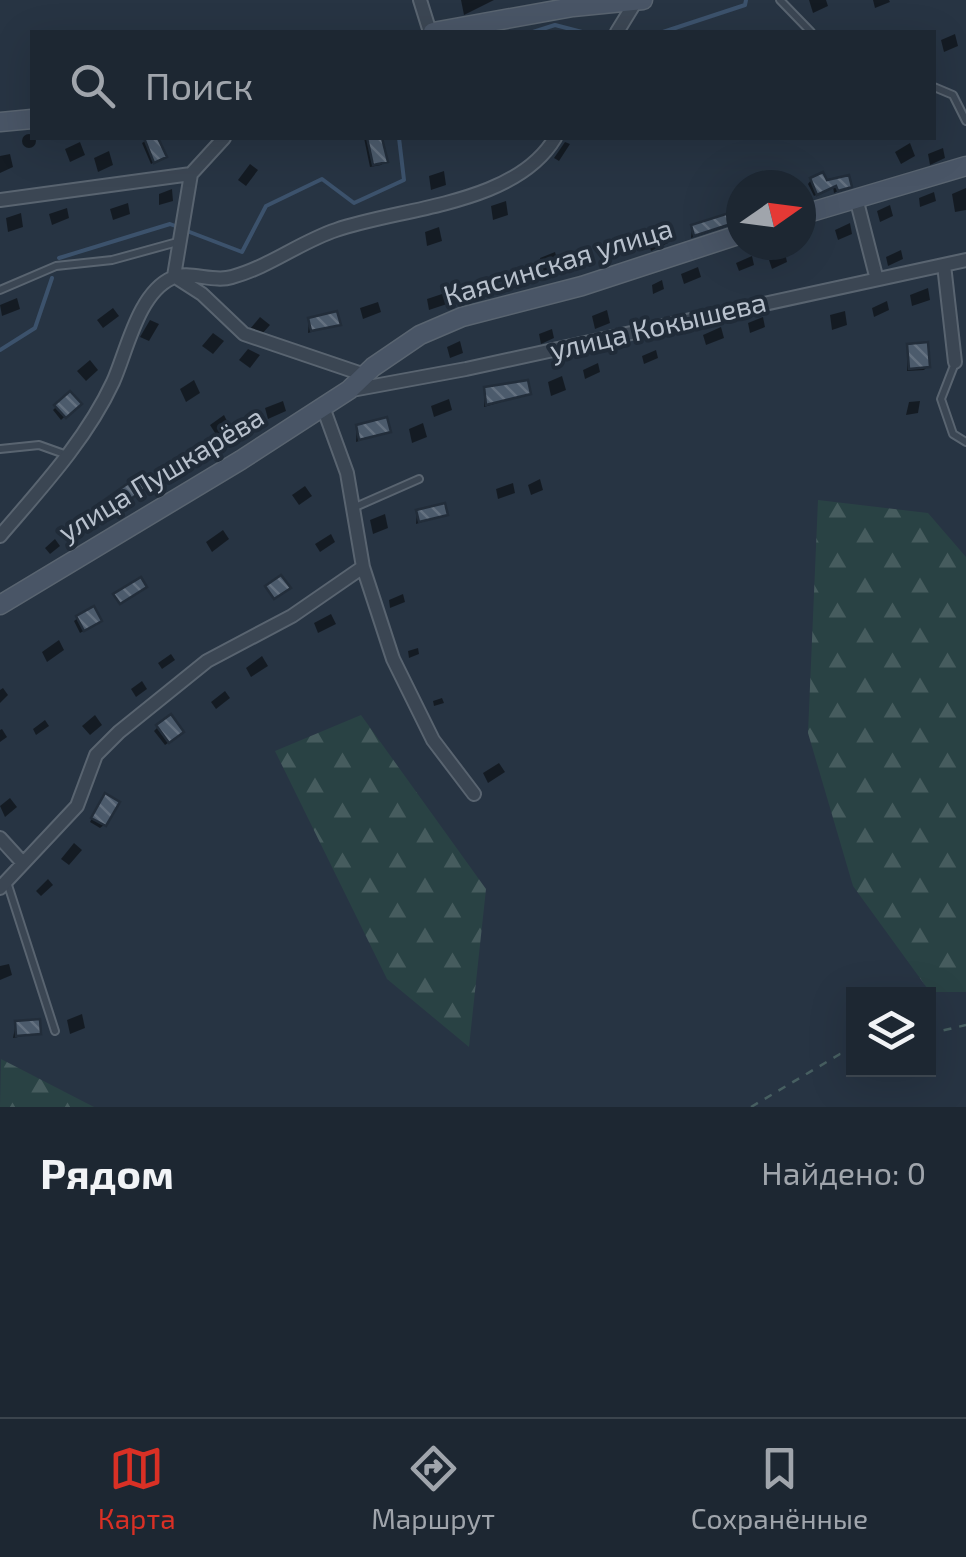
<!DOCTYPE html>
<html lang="ru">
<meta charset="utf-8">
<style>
:root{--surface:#1d2732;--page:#252f3a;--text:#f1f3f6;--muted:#a0a5ac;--line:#3b444d;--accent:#d93025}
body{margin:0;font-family:"Exo 2",sans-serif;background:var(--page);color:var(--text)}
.controls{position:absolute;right:30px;bottom:30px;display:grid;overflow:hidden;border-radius:0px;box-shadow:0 10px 40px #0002}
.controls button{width:90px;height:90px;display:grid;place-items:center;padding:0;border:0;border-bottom:2px solid var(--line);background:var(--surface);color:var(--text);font:50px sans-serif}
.compass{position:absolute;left:726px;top:170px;width:90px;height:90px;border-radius:50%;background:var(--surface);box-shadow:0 10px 40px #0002;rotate:76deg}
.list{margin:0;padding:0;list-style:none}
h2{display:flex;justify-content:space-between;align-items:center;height:130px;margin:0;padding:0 40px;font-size:42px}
h2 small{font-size:32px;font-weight:400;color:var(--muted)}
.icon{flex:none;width:55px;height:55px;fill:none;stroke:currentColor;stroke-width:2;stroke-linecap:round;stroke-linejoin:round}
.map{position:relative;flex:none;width:966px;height:1107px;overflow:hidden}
.search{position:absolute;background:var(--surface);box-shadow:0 10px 40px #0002;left:30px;right:30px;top:30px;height:110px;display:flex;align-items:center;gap:25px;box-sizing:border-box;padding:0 35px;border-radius:0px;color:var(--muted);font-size:38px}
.sheet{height:310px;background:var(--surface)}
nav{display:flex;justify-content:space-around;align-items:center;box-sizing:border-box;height:140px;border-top:2px solid var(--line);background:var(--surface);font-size:28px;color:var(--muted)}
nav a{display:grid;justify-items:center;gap:5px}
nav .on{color:var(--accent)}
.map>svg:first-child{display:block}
</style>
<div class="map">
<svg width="966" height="1107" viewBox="0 0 966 1107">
<defs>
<pattern id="forest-firs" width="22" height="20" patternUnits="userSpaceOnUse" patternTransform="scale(2.5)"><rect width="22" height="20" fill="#294244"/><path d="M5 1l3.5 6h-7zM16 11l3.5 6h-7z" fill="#465c5e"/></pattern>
<pattern id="building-back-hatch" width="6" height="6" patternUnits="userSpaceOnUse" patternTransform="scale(2.5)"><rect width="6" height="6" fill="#4c5b6c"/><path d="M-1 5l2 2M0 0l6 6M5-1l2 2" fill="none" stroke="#647180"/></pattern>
</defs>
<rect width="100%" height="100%" fill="#273443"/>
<path fill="url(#forest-firs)" d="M818,500L928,513L966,557V992H930L853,886L808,733Z
M361,715L486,889L469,1047L387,979L275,751Z
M1,1059L94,1107H0Z"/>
<path fill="#0007" d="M461,0H494L464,15Z
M809,0H826L828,6L813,13Z
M873,0H889L890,2L875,8Z
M955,34L958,46L944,52L941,40Z
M22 141a7 7 0 1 1 14 0a7 7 0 1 1-14 0Z
M150,138H155L164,157L151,164L142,143Z
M364,138H380L385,162L381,165L370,167Z
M80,142L85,155L70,162L65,149Z
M565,142L570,144L559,161L554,158Z
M910,143L915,156L901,164L895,152Z
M943,148L945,158L930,165L928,154Z
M109,151L113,165L98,172L94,158Z
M10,154L13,167L0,173V156Z
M250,164L258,170L246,186L238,180Z
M444,171L446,185L431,190L429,176Z
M811,180L849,186L834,193L833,187L814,196L808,184Z
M966,188V210L955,212L952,194Z
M172,189L173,201L159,205V194Z
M934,192L936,201L920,207L919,198Z
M506,201L508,215L493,220L491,206Z
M128,203L130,214L113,220L110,209Z
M890,205L893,216L880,222L877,211Z
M67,208L69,218L52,225L49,214Z
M21,213L23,227L8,232L6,218Z
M728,223L724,227L691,238L692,228Z
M850,223L852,234L838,240L835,230Z
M439,227L442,241L427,246L425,232Z
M666,234L668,243L651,251L648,242Z
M621,236L623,250L608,255L606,241Z
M901,250L903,259L888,266L886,257Z
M555,252L559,266L544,272L540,258Z
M785,253L787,262L772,269L769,260Z
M752,256L754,265L739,271L736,263Z
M698,267L701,277L684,284L681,274Z
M521,274L522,285L510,289L508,279Z
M662,280L664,289L653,294L652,285Z
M486,283L488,294L470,300L468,289Z
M928,288L930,300L912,306L910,295Z
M445,293L447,304L429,310L427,299Z
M17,298L20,309L2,316L0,305Z
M887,301L889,310L874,317L872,308Z
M378,302L381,312L363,319L360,308Z
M113,308L119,316L103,328L97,320Z
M607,310L610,323L595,329L592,316Z
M845,311L847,325L832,330L830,315Z
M260,317L270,325L262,334L250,329Z
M763,317L765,327L750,333L748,323Z
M150,320L159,324L149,341L140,337Z
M309,320L338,324L308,333Z
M721,327L724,338L706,345L703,335Z
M552,329L554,338L541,344L539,334Z
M213,333L224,341L213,354L202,346Z
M460,341L463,353L450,358L447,347Z
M908,346L928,366L924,370L907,371Z
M248,349L260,355L250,368L239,360Z
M656,350L658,358L644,364L642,356Z
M90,360L98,370L86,381L77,371Z
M598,363L600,372L585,379L583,370Z
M562,376L566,390L551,396L548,382Z
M194,380L200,393L186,402L180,389Z
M485,390L528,394L484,407Z
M70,394L78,404L61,420L53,410Z
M449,399L452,410L434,417L431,406Z
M283,401L286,411L268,419L265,408Z
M920,401L918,413L906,415L909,402Z
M224,415L230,427L217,436L210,425Z
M423,423L427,437L412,443L409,429Z
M357,427L388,431L356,442Z
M540,479L543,490L531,495L528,485Z
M513,483L515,493L498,499L496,489Z
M305,486L312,496L299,505L292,495Z
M417,512L445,514L416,524Z
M385,514L388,528L373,534L370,520Z
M223,530L229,539L212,552L206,542Z
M331,534L335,542L320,552L315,544Z
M55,539L60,546L50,554L45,548Z
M403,594L405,602L390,608L389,600Z
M331,614L336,624L318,633L314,623Z
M78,618L96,624L80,633L74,621Z
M59,640L64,650L47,662L42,652Z
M418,648L419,654L409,658L408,651Z
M171,654L175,660L162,669L158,663Z
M262,656L268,666L251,677L246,668Z
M142,681L147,689L136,697L131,689Z
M3,688L8,695L0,703V690Z
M225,691L230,698L216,709L211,702Z
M442,698L444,703L434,706L433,701Z
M95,715L102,725L90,735L82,726Z
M45,720L49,726L36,735L33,729Z
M158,727L178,736L165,745L154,731Z
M2,729L7,737L0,742V730Z
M499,763L505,772L488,783L483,773Z
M10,798L17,807L5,817L0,806Z
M102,800L104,825L100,828L90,822Z
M74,843L82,850L69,865L61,859Z
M48,879L53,885L41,896L36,891Z
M9,964L12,975L0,980V966Z
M82,1014L85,1028L70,1034L67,1020Z
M16,1023L38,1033L13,1038Z"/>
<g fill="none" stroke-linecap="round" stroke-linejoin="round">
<path stroke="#3c526c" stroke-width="4" d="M533,32L555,25L582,32
M663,32L745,5L746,0
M187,231L242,252L266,206L322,179L354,203L404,180L399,138
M59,258L170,224L178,227
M0,350L35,328L52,278"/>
</g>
<path fill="url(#building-back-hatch)" stroke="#222d3a" stroke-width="2.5" d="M144,138H158L167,157L154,163Z
M367,138H382L388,162L373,165Z
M823,172L827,180L849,175L852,187L838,191L836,186L817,195L810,178Z
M729,213L731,224L694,236L691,225Z
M337,311L341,325L311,331L308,318Z
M928,342L930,367L909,369L907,344Z
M528,380L531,394L486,405L484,387Z
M70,391L82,404L66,418L54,405Z
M387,417L391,432L359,440L356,425Z
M197,448L203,458L170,479L162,467Z
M137,477L145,489L105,517L97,505Z
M445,503L448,515L419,522L416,510Z
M281,575L291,588L274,599L265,586Z
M141,577L147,587L120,604L113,594Z
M94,606L102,621L84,631L76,616Z
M171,714L184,732L169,743L156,725Z
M105,793L120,802L106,826L91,818Z
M40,1019L41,1034L16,1036L15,1021Z"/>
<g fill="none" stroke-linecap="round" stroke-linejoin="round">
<defs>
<path id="lane" d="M780,0L811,32
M934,87L953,95L966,121
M0,290L56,266L112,260L181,241
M955,363L941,399L953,434L966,442
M0,449L39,445L67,455
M353,508L419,479
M7,882L55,1031"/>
<path id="street" d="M420,0L430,32
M617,32L636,1
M191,174L174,276L202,294L244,334L365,375
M856,198L876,276
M0,200L191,174L224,138
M944,265L955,362
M352,390L466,369L966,260
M323,407L347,473L363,567L393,659L433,740L474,794
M0,536C41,488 86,440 113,382C127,351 138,293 172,278C189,270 213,283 232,277C269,267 300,242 336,230C403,207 515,205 555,138
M0,838L21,861
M0,888L77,806L96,755L119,732L207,661L292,616L363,567"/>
<path id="secondary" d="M433,32L573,7L643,0
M0,122L32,119
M801,215L966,166
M0,605L241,460L349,390L373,367L420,335L462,317L582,286L741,234"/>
</defs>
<use href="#lane" stroke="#596470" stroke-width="10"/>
<use href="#street" stroke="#596470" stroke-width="16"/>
<use href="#secondary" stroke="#596470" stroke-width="21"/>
<path stroke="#475f61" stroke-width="2.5" stroke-dasharray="8 8" stroke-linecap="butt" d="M928,1034L966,1025
M751,1107L840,1054L854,1051"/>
<use href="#lane" stroke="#3b4653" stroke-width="6"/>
<use href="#street" stroke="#3b4653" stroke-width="12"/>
<use href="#secondary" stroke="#495566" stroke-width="18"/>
</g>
<g text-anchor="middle" stroke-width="8" stroke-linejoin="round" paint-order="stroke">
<g font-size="28" fill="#b8c1cd" stroke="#202b38">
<text transform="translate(558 262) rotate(-17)" y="10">Каясинская улица</text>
<text transform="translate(658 326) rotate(-13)" y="10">улица Кокышева</text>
<text transform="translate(161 474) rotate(-31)" y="10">улица Пушкарёва</text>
</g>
</g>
</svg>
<div class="controls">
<button><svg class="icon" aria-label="layers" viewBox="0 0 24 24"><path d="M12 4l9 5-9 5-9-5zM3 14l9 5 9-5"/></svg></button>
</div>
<svg class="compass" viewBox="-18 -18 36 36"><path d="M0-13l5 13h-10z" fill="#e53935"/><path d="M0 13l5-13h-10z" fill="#a0a5ac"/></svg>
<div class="search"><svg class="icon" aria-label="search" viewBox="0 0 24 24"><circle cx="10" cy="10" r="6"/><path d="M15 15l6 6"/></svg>Поиск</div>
</div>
<section class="sheet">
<h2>Рядом<small>Найдено: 0</small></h2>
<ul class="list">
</ul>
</section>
<nav>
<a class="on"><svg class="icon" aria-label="map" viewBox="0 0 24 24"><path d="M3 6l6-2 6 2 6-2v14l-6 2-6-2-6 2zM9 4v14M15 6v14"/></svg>Карта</a>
<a><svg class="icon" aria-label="directions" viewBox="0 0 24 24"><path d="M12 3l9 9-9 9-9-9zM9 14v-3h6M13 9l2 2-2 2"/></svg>Маршрут</a>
<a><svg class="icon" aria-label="saved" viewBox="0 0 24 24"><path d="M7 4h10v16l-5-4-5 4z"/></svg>Сохранённые</a>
</nav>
